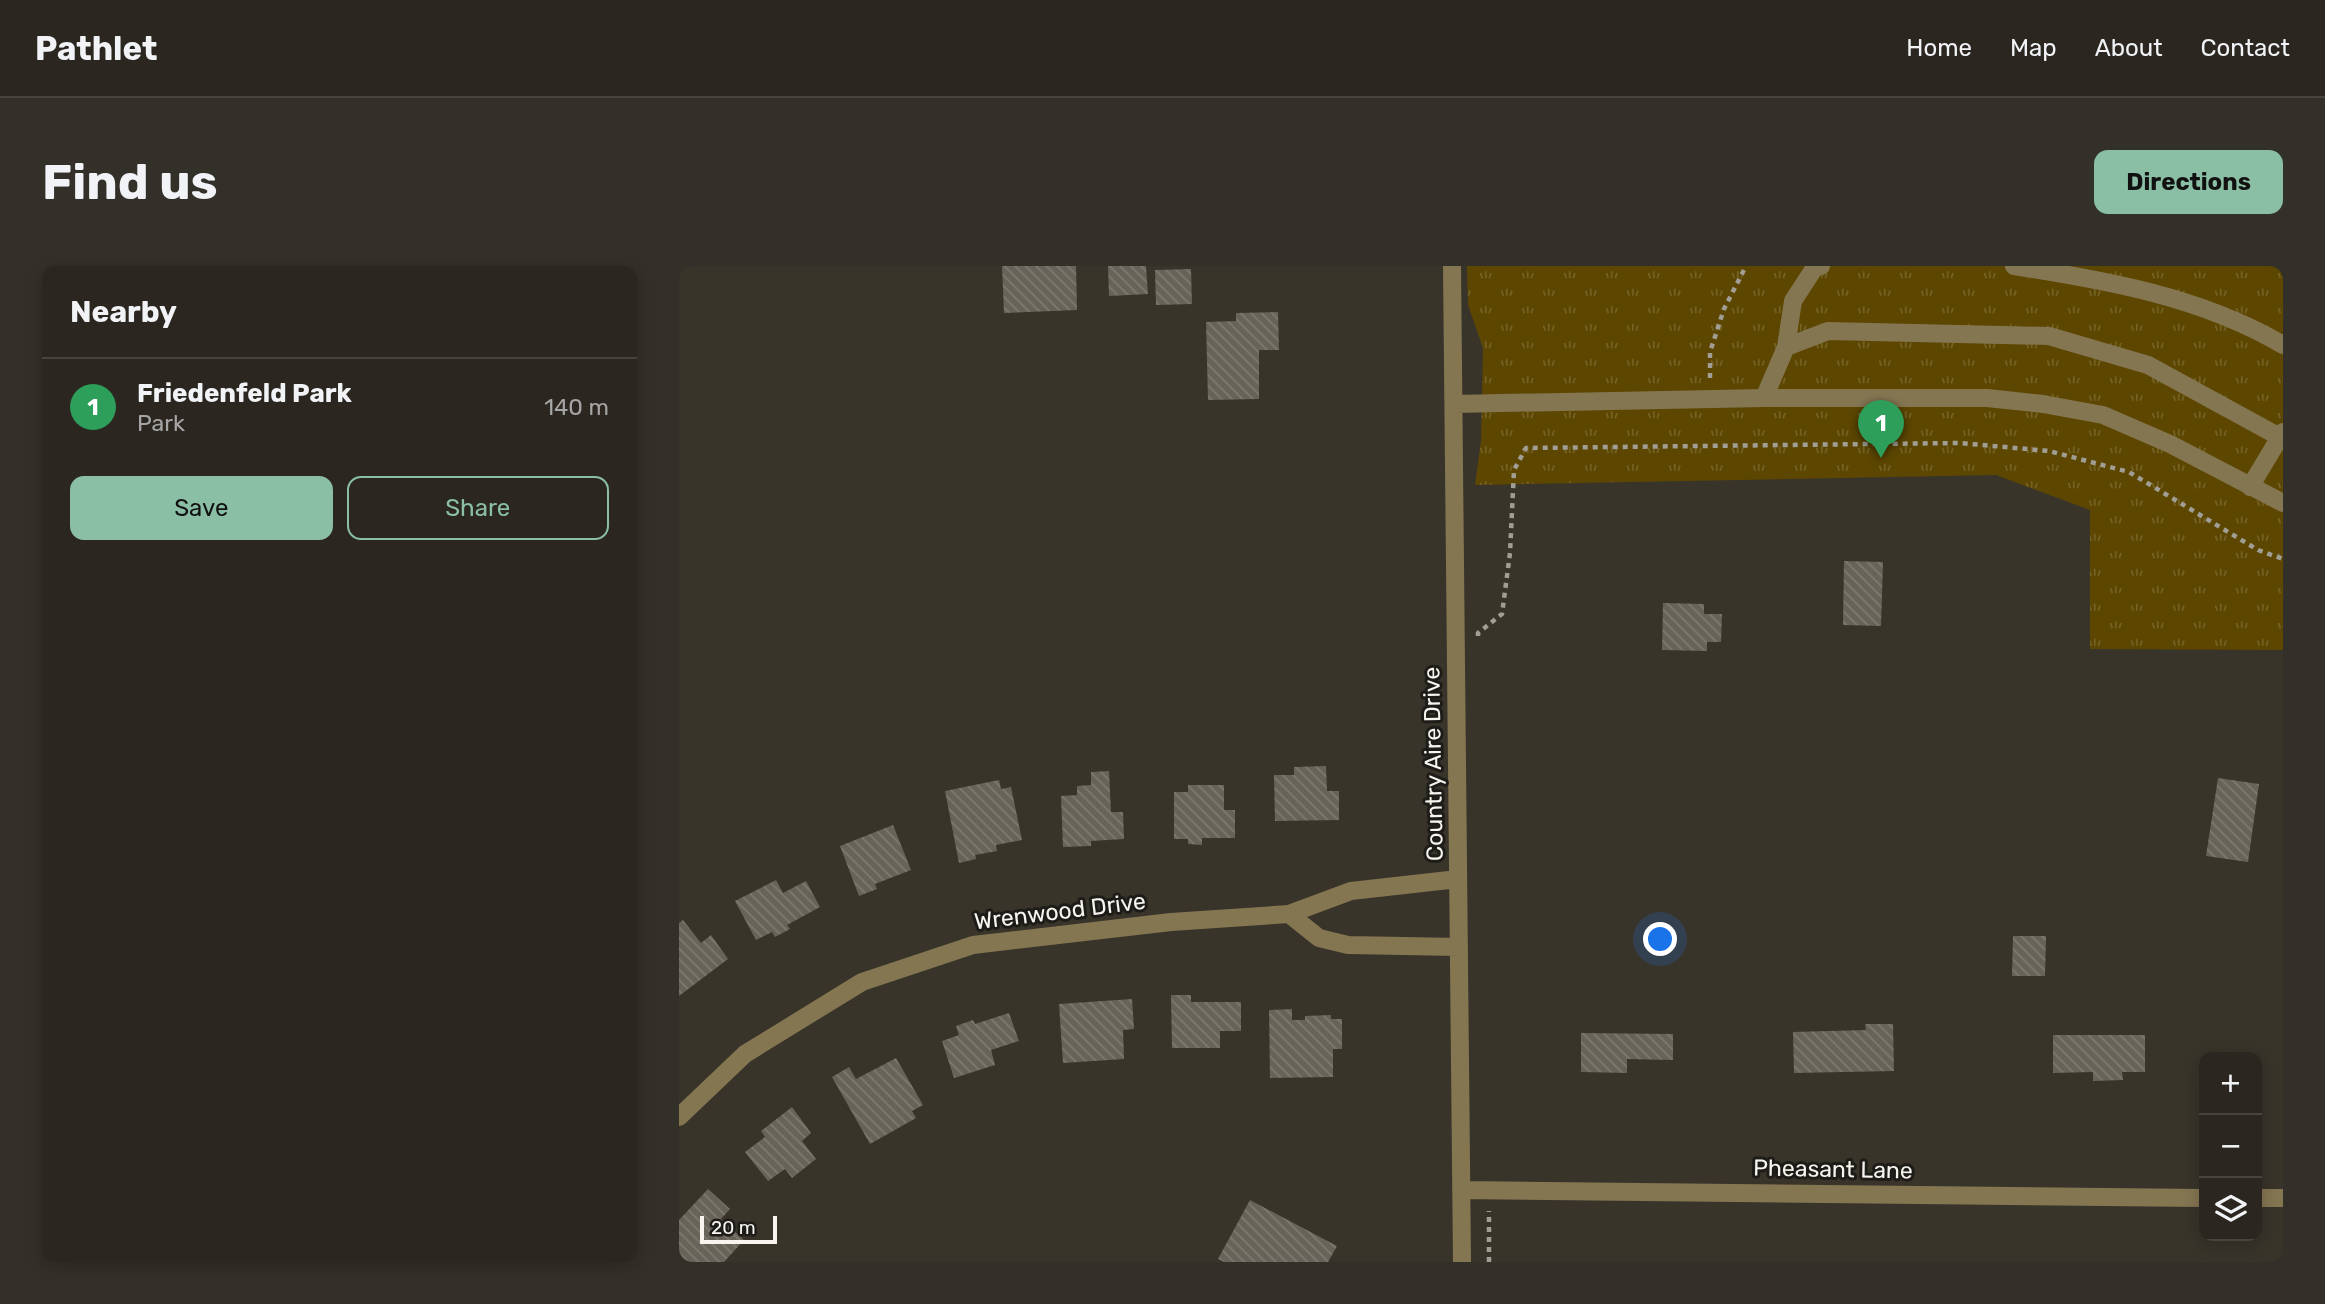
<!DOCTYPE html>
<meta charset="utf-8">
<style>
:root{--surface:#2b2720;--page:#332f29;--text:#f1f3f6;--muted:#a6a5a5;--line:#47443e;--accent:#8abfa5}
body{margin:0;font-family:Rubik,sans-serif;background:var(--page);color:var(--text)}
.controls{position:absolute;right:21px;bottom:21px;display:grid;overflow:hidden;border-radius:14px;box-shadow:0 4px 18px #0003}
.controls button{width:63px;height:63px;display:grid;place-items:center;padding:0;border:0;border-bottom:2px solid var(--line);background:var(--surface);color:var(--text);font:35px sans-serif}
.scale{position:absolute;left:21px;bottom:18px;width:77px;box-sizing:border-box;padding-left:7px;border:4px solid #f7f5ee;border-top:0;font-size:19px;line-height:24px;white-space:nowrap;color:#f7f5ee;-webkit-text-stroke:5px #1e1c18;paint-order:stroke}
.you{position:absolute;left:982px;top:674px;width:24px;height:24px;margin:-18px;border:5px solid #fff;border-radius:50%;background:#1a73e8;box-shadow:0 0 0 10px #1a73e833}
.badge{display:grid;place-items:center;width:46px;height:46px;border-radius:50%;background:var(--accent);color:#fff;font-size:23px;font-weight:700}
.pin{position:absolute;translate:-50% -58px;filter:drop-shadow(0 2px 4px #0008)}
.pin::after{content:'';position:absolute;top:37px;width:24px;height:21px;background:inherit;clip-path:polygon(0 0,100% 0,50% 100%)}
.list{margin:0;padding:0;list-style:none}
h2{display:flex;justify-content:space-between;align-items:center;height:91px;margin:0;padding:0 28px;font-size:30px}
h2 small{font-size:23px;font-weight:400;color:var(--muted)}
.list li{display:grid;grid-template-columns:46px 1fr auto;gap:21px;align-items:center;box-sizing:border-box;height:98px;padding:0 28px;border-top:2px solid var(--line)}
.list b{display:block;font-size:26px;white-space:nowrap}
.list p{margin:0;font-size:23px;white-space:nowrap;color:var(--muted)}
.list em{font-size:23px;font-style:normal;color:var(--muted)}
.actions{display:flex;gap:14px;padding:21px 28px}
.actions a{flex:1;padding:16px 0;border:2px solid var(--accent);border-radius:14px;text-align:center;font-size:24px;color:var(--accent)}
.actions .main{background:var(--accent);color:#111}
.icon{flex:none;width:38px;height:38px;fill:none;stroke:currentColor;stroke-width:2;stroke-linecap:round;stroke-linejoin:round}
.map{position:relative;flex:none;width:1604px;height:996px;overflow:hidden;border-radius:14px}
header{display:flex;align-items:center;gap:42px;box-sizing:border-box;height:98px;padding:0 35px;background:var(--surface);border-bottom:2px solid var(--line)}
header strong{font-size:33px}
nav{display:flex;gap:38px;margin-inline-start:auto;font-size:24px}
.intro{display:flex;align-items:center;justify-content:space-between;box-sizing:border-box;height:168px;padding:0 42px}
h1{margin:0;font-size:49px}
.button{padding:18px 32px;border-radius:14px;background:var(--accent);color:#111;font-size:24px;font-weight:700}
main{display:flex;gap:42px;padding:0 42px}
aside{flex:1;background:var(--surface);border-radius:14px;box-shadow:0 4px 18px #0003}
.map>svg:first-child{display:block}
</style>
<header>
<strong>Pathlet</strong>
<nav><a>Home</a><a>Map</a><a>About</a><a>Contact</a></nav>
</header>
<div class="intro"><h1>Find us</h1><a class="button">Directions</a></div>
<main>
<aside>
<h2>Nearby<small></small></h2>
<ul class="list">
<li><span class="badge" style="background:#2e9e5b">1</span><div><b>Friedenfeld Park</b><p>Park</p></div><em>140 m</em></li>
</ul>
<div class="actions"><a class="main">Save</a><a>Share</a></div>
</aside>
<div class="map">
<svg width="1604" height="996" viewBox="0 0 1604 996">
<defs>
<pattern id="grass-tufts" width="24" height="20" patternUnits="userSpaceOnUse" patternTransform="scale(1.75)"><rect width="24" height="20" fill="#5c4600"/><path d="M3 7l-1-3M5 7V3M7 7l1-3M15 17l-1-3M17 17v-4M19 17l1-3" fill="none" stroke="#746126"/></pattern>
<pattern id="building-back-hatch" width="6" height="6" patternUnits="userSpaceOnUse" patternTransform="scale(1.75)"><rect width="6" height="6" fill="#676358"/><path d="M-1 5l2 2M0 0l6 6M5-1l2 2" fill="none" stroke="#7e7a70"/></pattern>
</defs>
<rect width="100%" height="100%" fill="#39342a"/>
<path fill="url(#grass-tufts)" d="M788,0H1604V384L1411,383V244L1317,209L796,219L802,175L804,82L789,39Z"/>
<path fill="url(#building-back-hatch)" d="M323,0H397L398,44L325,47Z
M429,0H467L469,28L430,30Z
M512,3L513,38L477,39L476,4Z
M599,46L600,84H580V133L529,134L527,56L557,55V47Z
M1165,295L1204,296L1202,360L1164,359Z
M984,337L1025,338V348H1043L1042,376H1028V385L983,384Z
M647,500L648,525H660V554L596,555L595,509H615V501Z
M430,505L432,546H444L445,573L412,575V580L384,581L382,530L398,529V520L412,519V506Z
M1539,512L1580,518L1569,596L1527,590Z
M320,514L322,523L332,521L343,574L317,579L318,585L296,589L297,593L280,597L266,525Z
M509,519H545V544H556V572H523V579L509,578V573H495V526H509Z
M214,559L232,604L196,618L198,623L180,630L161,580Z
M97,614L104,627L127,615L141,641L108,659L111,663L96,671L93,666L77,674L56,635Z
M4,654L22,677L32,669L49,693L0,730V657Z
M1334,670H1367L1366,710H1333Z
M492,729H512V736H562V765H541V782H493Z
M453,733L455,763L444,764L445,793L384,797L380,738Z
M613,743V754H626V750L652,749V753H663V783H654V811L591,812L590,744Z
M330,747L340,775L312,784L316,799L275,812L263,775L280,769L277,760L294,754L296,758Z
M1186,758H1214L1215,805L1115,807L1114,766L1187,764Z
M902,767L994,768V794L948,793V807L902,806Z
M1374,769H1466V806H1443L1444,814L1414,815V806L1374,807Z
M217,792L244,839L233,845L237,852L191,878L153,811L170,801L177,813Z
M113,841L132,867L123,875L137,893L113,912L106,903L89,915L66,886L86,871L82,865Z
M29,923L51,943L42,953L65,974L45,996H0V954Z
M571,934L658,980L649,996H545L539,993Z"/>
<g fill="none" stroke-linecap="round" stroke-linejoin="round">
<path stroke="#a19e95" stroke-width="4.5" stroke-dasharray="5 5" stroke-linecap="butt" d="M1031,112V86L1045,43L1067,0
M799,370V367L823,348L831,287L835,204L847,182L1281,177L1370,185L1450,206L1579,284L1604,293
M810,996V945"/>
<path stroke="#857652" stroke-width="18" d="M773,0L783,996
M1335,0C1426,14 1523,31 1604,79
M1107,81L1149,65L1370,70L1469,99L1601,171
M1085,132L1107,81L1114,35L1136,1L1142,0
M775,138L1085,132H1308L1364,138L1424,149L1491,178L1604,237
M1571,221L1604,166
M610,648L640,672L669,679L780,681
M0,851L66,788L183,716L294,679L492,656L610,648L672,625L779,613
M782,924L1525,932
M1578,932H1604"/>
</g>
<g text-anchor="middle" stroke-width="6" stroke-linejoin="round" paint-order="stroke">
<g font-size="23" fill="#f7f5ee" stroke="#1e1c18">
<text transform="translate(754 498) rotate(-91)" y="8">Country Aire Drive</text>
<text transform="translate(381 645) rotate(-7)" y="8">Wrenwood Drive</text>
<text transform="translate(1154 903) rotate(1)" y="8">Pheasant Lane</text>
</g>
</g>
</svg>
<div class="controls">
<button>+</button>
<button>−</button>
<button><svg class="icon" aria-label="layers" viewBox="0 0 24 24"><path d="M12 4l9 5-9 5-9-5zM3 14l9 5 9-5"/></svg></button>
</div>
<div class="scale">20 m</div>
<div class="you"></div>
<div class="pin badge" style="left:1202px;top:192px;background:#2e9e5b">1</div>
</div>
</main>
